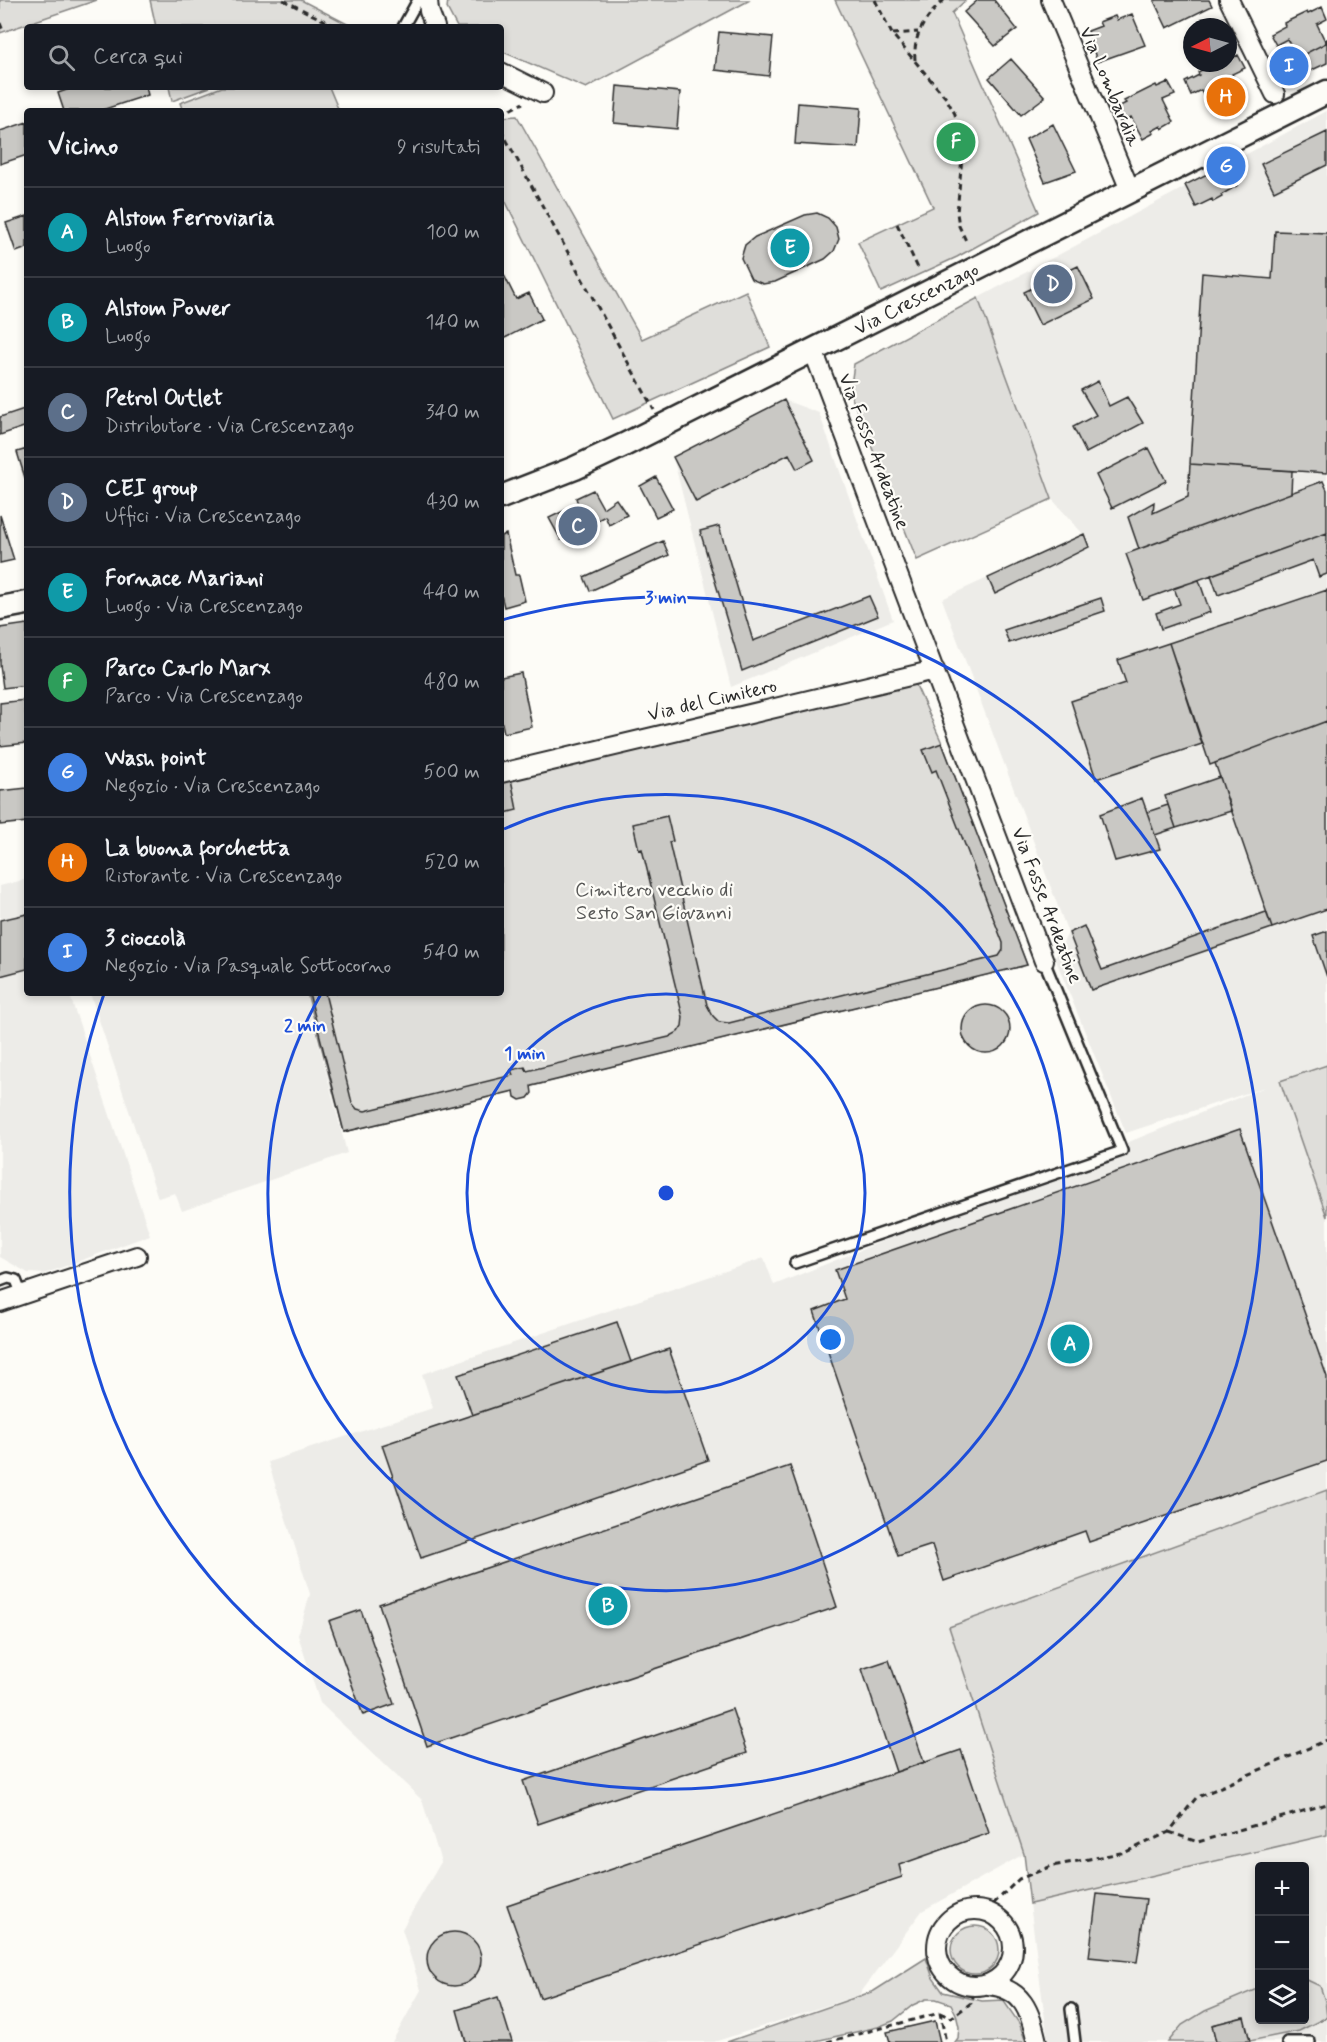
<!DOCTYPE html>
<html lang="it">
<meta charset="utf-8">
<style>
:root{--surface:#171b24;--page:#20242c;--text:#f1f3f6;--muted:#9ea1a6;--line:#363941;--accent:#b45309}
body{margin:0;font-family:Mynerve,sans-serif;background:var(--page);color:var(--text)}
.controls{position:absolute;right:18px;bottom:18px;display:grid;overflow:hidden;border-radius:6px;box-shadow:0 3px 9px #0003}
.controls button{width:54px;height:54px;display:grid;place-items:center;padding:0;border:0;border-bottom:2px solid var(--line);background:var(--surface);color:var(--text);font:30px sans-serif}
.compass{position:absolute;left:1183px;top:18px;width:54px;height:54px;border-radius:50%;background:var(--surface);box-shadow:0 3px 9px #0003;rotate:264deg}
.you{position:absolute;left:831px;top:1340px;width:21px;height:21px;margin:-15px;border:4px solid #fff;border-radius:50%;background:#1a73e8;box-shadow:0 0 0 9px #1a73e833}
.badge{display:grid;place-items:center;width:39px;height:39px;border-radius:50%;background:var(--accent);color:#fff;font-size:20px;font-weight:700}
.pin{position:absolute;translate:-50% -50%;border:3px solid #fff;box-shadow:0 2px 6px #0006}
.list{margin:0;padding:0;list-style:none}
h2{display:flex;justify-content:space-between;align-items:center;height:78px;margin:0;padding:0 24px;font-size:26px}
h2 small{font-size:20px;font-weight:400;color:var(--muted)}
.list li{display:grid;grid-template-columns:39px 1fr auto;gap:18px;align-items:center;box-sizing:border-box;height:90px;padding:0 24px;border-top:2px solid var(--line)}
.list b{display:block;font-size:22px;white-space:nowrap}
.list p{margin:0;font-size:20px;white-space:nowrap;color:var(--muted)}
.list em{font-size:20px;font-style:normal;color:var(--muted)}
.icon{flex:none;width:33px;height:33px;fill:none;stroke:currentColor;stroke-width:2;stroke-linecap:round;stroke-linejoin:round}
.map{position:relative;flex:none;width:1327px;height:2042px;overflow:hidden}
.search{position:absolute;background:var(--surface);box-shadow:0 3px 9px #0003;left:24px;top:24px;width:480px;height:66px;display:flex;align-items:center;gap:15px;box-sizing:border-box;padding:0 21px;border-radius:6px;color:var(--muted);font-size:22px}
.panel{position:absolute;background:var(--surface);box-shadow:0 3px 9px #0003;left:24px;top:108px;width:480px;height:888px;border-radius:6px}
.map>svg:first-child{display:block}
</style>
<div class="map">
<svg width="1327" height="2042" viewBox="0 0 1327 2042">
<rect width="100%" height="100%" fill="#fdfcf7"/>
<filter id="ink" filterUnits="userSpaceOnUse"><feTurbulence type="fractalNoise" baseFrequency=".0167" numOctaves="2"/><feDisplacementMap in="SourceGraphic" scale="12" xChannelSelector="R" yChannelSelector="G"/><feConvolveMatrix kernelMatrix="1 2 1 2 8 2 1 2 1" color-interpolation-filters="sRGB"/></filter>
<g filter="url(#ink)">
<path fill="#edece8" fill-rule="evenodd" d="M1327,111V479L1324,481L1327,490V1065L1280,1081L1327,1217V1490L949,1627L1024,1854L922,1911L859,1995L714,2042H392L421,1990L402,1929L441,1862L422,1800L320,1703L298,1635L310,1594L268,1462L433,1408L422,1374L764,1258L774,1285L1265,1087L1126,1133L1055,958L1068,933L942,599L1083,534L1052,499L978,298Z
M784,400L819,413L893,620L731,687L673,457Z
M27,879V993H69L150,1235L44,1274L28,1273L0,1257V886Z
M90,993H306L347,1153L182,1211L175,1193L158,1198Z
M1327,1835V2042H1048L1030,1904ZM1260,1866H1304V2020H1260Z"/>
<path fill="#dfdeda" stroke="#858482" stroke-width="1.5" d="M0,0H97L0,33Z
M150,0H301L353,27H156Z
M448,0H750L586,88L501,51V27H457L447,8Z
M835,0H966L952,13L1039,212L957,257L881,292L858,242L933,207Z
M169,87H210L172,101Z
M222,87H329L339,111H183L180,103Z
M517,116L642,339L746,291L770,347L613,419L501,192V117Z
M978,298L1052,499L917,560L850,393L854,364Z
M915,683L942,743L1027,965L344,1132L307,993H501V781Z
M1327,1065V1217L1280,1081Z
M1327,1490V1835L1030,1904L1024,1854L949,1627Z
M951 1950a24 24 0 1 1 48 0a24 24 0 1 1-48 0Z
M926,1958L933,1978L943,1992L982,2001L1003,2000L1019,2023L1026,2042H955L958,2038L959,2027L956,2014L951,2004L936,1999H926L913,2005L893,2021L878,2027L811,2042H727L874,1991Z
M1305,1979L1320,1986L1325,2001L1327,2017L1299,2031L1250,2041L1243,2017L1212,2025L1216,2042H1168L1182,2025L1205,2011L1259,1988L1260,2020H1304Z"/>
<path fill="#c9c8c4" stroke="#2b2b2b" stroke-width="1.5" d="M978,0H994L1017,29L995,46L964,12Z
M1157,0H1209L1212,6L1167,28L1154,1Z
M1322,7L1327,19L1317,24L1326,43L1297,58L1287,39L1276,45L1270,34L1285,26L1284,23L1307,12L1308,14Z
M1132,14L1145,45L1097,62L1088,31L1101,26L1099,22L1115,16L1117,20Z
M719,32L773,37L769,76L715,70Z
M1327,39V63L1293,79L1284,61L1295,55L1297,58L1326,43L1325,40Z
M1238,55L1245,68L1232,74L1241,93L1211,108L1201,90L1191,95L1185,82L1199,75L1198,72L1215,63H1228V60Z
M1011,59L1045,97L1021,115L989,78Z
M1168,82L1175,95L1163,100L1174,122L1162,129L1161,126L1152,131L1154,133L1143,139L1131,117L1120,122L1114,109L1126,103L1124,101L1156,85L1157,87Z
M617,86L680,92L677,129L614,123Z
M75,87H146L148,95L99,111H64L58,93Z
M798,103L861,108L858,148L795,144Z
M27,122V155L0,164V131Z
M1053,124L1076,171L1045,182L1026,139Z
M1327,132V165L1274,191L1261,164Z
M1227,164L1238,185L1221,195L1222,197L1213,202L1212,199L1196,207L1185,185Z
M817,213L828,218L836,227L839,239L834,251L825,259L775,282L763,284L751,279L741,258L745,245L755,237L805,215Z
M27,216V248L16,252L6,223Z
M1275,231L1327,233V473L1190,464L1202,273L1272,279Z
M1078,266L1094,299L1040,325L1024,292Z
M501,269L516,299L529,293L542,319L501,340Z
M1098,381L1109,406L1127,397L1143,423L1086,453L1073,427L1096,415L1081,390Z
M784,400L814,460L797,469L789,454L696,502L673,457Z
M27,408V426L0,435V417Z
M1149,448L1166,481L1112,508L1096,475Z
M27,449V480L26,481L17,452Z
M1190,464L1292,471L1291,493L1139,549L1128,517L1154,502L1153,513L1188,497Z
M656,477L673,509L656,517L640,486Z
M1323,481L1327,490V533L1143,600L1126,554Z
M593,490L603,508L616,499L627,515L609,525L605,516L561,540L549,518L578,504L576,498Z
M0,515L14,560L0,563Z
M719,526L753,641L869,596L878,616L742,671L700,531Z
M1327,533V574L1319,577L1313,560L1218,595L1211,575Z
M506,534L515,575H519L525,601L504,607L501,595V536Z
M1084,534L1089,547L995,594L988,578Z
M663,541L669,555L590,591L584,577Z
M1199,580L1210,612L1161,629L1156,613L1180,604L1174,588Z
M1327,590V721L1210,765L1169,643Z
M1101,598L1105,611L1009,643L1004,630Z
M27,624V651H25L27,685L3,688L0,665V628Z
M1169,643L1202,744L1096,779L1071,701L1126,683L1118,660Z
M521,673L532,727L504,733L501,719V677Z
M25,700L27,743L0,746V703Z
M1327,721V909L1272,928L1215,763Z
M942,743L1027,965L531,1086L532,1093L528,1098L520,1100L515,1097L514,1091L344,1132L309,993H325L352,1103L357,1109L365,1111L513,1075L511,1070L525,1067L527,1071L669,1037L678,1032L682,1026L683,1017L642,849L639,850L633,824L667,816L673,841L669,842L707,1005L713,1016L719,1022L729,1023L999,956L1003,950V943L936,770L932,772L923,750Z
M1220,777L1231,811L1176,828L1165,796Z
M511,779L517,810L501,814V781Z
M27,788V822L0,825V791Z
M1142,798L1160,849L1115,861L1100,814Z
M1168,805L1176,828L1155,835L1147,812Z
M1266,912L1272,928L1091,990L1069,933L1084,926L1102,970Z
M27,914V969L0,976V920Z
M1327,931V977L1313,936Z
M962 1029a24 24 0 1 1 48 0a24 24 0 1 1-48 0Z
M1240,1129L1327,1377V1461L1089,1542L1085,1531L944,1581L932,1545L898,1556L814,1311L845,1299L835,1270Z
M617,1322L631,1362L472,1415L458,1375Z
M669,1349L708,1460L421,1558L382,1445Z
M790,1466L837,1607L427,1746L379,1604Z
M361,1610L394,1704L363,1715L329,1621Z
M889,1660L924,1762L896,1772L862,1669Z
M732,1709L747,1753L538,1824L523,1781Z
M961,1750L989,1833L899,1865L902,1877L540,1998L507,1905Z
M1097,1894L1146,1899L1137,1962L1089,1957Z
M427 1959a27 27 0 1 1 54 0a27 27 0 1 1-54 0Z
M498,1997L512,2042H466L457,2010Z
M1244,2017L1250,2041L1216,2042L1212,2025Z
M935,2021L940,2042H890L887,2032Z
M935,2021L940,2042H890L887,2032Z"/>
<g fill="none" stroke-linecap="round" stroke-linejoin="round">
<defs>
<path id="service" d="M403,27L418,0
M795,1263L1122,1151L1044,961
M0,1281L8,1278L16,1280L22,1295
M1071,2009L1075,2042
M1287,2042H1310"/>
<path id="minor" d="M428,0L429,11L435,27
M1051,0L1130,190
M1229,0L1275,94
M501,72L543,93
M813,350L1044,961
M501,773L935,670
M0,1302L137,1256
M937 1948a38 38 0 1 1 76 0a38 38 0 1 1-76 0Z
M988,1985C1023,1988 1030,2011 1037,2042"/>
<path id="tertiary" d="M501,497L575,468L624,445L1327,92
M0,608L27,603"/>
</defs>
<use href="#service" stroke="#2b2b2b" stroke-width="14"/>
<use href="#minor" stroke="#2b2b2b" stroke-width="22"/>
<use href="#tertiary" stroke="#2b2b2b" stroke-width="27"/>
<path stroke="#2b2b2b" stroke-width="3" stroke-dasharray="6 4.5" stroke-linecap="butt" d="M283,0L337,27
M875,0L892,34L946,98L955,114L962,157L957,213L959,226L967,243
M0,23L3,31
M893,34L918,32
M915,60C913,34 926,17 944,0
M484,111H485
M501,114L523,103
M501,130L654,410
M897,224L918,268
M1169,1832L1198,1842L1327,1804
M986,1911L1019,1879L1052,1866L1126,1852L1169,1832L1196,1798L1327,1740
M940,2013L951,2018L971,2003L974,1994
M827,2042L940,2013L946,2042"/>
<use href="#service" stroke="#fdfcf7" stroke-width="9"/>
<use href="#minor" stroke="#fdfcf7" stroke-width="18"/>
<use href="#tertiary" stroke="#fdfcf7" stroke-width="22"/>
</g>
</g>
<g fill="none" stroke="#1d4ed8" stroke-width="3">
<circle cx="666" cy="1193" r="199"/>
<path d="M504 829A398 398 0 1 1 321 994"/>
<path d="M502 620A596 596 0 1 1 104 994"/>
</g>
<g text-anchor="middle" stroke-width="4.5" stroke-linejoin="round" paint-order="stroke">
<g font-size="20" fill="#2b2b2b" stroke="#fdfcf7">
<text transform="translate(1111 86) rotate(67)" y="7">Via Lombardia</text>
<text transform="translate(916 298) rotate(-27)" y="7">Via Crescenzago</text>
<text transform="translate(875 451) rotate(69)" y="7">Via Fosse Ardeatine</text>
<text transform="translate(712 699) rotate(-13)" y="7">Via del Cimitero</text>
<text transform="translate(1048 905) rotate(69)" y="7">Via Fosse Ardeatine</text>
</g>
<g font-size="20" fill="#585857" stroke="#fdfcf7">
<text x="654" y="896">Cimitero vecchio di<tspan x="654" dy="23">Sesto San Giovanni</tspan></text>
</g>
</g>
<circle cx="666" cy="1193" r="9" fill="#1d4ed8" stroke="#fdfcf7" stroke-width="3"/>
<g font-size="18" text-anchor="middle" font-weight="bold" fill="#1d4ed8" stroke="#fdfcf7" stroke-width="4.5" stroke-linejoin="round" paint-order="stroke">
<text x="666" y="603">3 min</text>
<text x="305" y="1031">2 min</text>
<text x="525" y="1059">1 min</text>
</g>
</svg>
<div class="controls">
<button>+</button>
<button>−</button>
<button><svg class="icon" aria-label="layers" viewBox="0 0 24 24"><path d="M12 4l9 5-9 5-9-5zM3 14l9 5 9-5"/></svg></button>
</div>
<svg class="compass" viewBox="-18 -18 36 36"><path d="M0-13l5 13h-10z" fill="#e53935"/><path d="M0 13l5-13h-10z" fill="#9ea1a6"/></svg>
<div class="you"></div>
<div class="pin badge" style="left:1070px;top:1344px;background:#0f9aa8">A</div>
<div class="pin badge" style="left:608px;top:1606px;background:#0f9aa8">B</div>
<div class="pin badge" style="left:578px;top:526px;background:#5c6f8a">C</div>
<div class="pin badge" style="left:1053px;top:284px;background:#5c6f8a">D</div>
<div class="pin badge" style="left:790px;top:248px;background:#0f9aa8">E</div>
<div class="pin badge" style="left:956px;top:142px;background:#2e9e5b">F</div>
<div class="pin badge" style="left:1226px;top:166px;background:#3f7fe0">G</div>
<div class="pin badge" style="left:1226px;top:97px;background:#e8710a">H</div>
<div class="pin badge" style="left:1289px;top:66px;background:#3f7fe0">I</div>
<div class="search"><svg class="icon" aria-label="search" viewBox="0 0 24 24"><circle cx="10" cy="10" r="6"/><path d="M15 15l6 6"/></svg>Cerca qui</div>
<section class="panel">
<h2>Vicino<small>9 risultati</small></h2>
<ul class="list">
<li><span class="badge" style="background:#0f9aa8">A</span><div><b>Alstom Ferroviaria</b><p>Luogo</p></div><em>100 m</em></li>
<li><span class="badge" style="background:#0f9aa8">B</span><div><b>Alstom Power</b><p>Luogo</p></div><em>140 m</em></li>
<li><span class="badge" style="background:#5c6f8a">C</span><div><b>Petrol Outlet</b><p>Distributore · Via Crescenzago</p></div><em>340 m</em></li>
<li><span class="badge" style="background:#5c6f8a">D</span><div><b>CEI group</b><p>Uffici · Via Crescenzago</p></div><em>430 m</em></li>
<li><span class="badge" style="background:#0f9aa8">E</span><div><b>Fornace Mariani</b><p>Luogo · Via Crescenzago</p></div><em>440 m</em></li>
<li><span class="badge" style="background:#2e9e5b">F</span><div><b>Parco Carlo Marx</b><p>Parco · Via Crescenzago</p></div><em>480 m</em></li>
<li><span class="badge" style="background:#3f7fe0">G</span><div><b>Wash point</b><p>Negozio · Via Crescenzago</p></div><em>500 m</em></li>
<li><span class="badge" style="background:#e8710a">H</span><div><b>La buona forchetta</b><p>Ristorante · Via Crescenzago</p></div><em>520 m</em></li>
<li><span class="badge" style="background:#3f7fe0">I</span><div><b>3 cioccolà</b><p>Negozio · Via Pasquale Sottocorno</p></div><em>540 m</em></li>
</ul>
</section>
</div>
